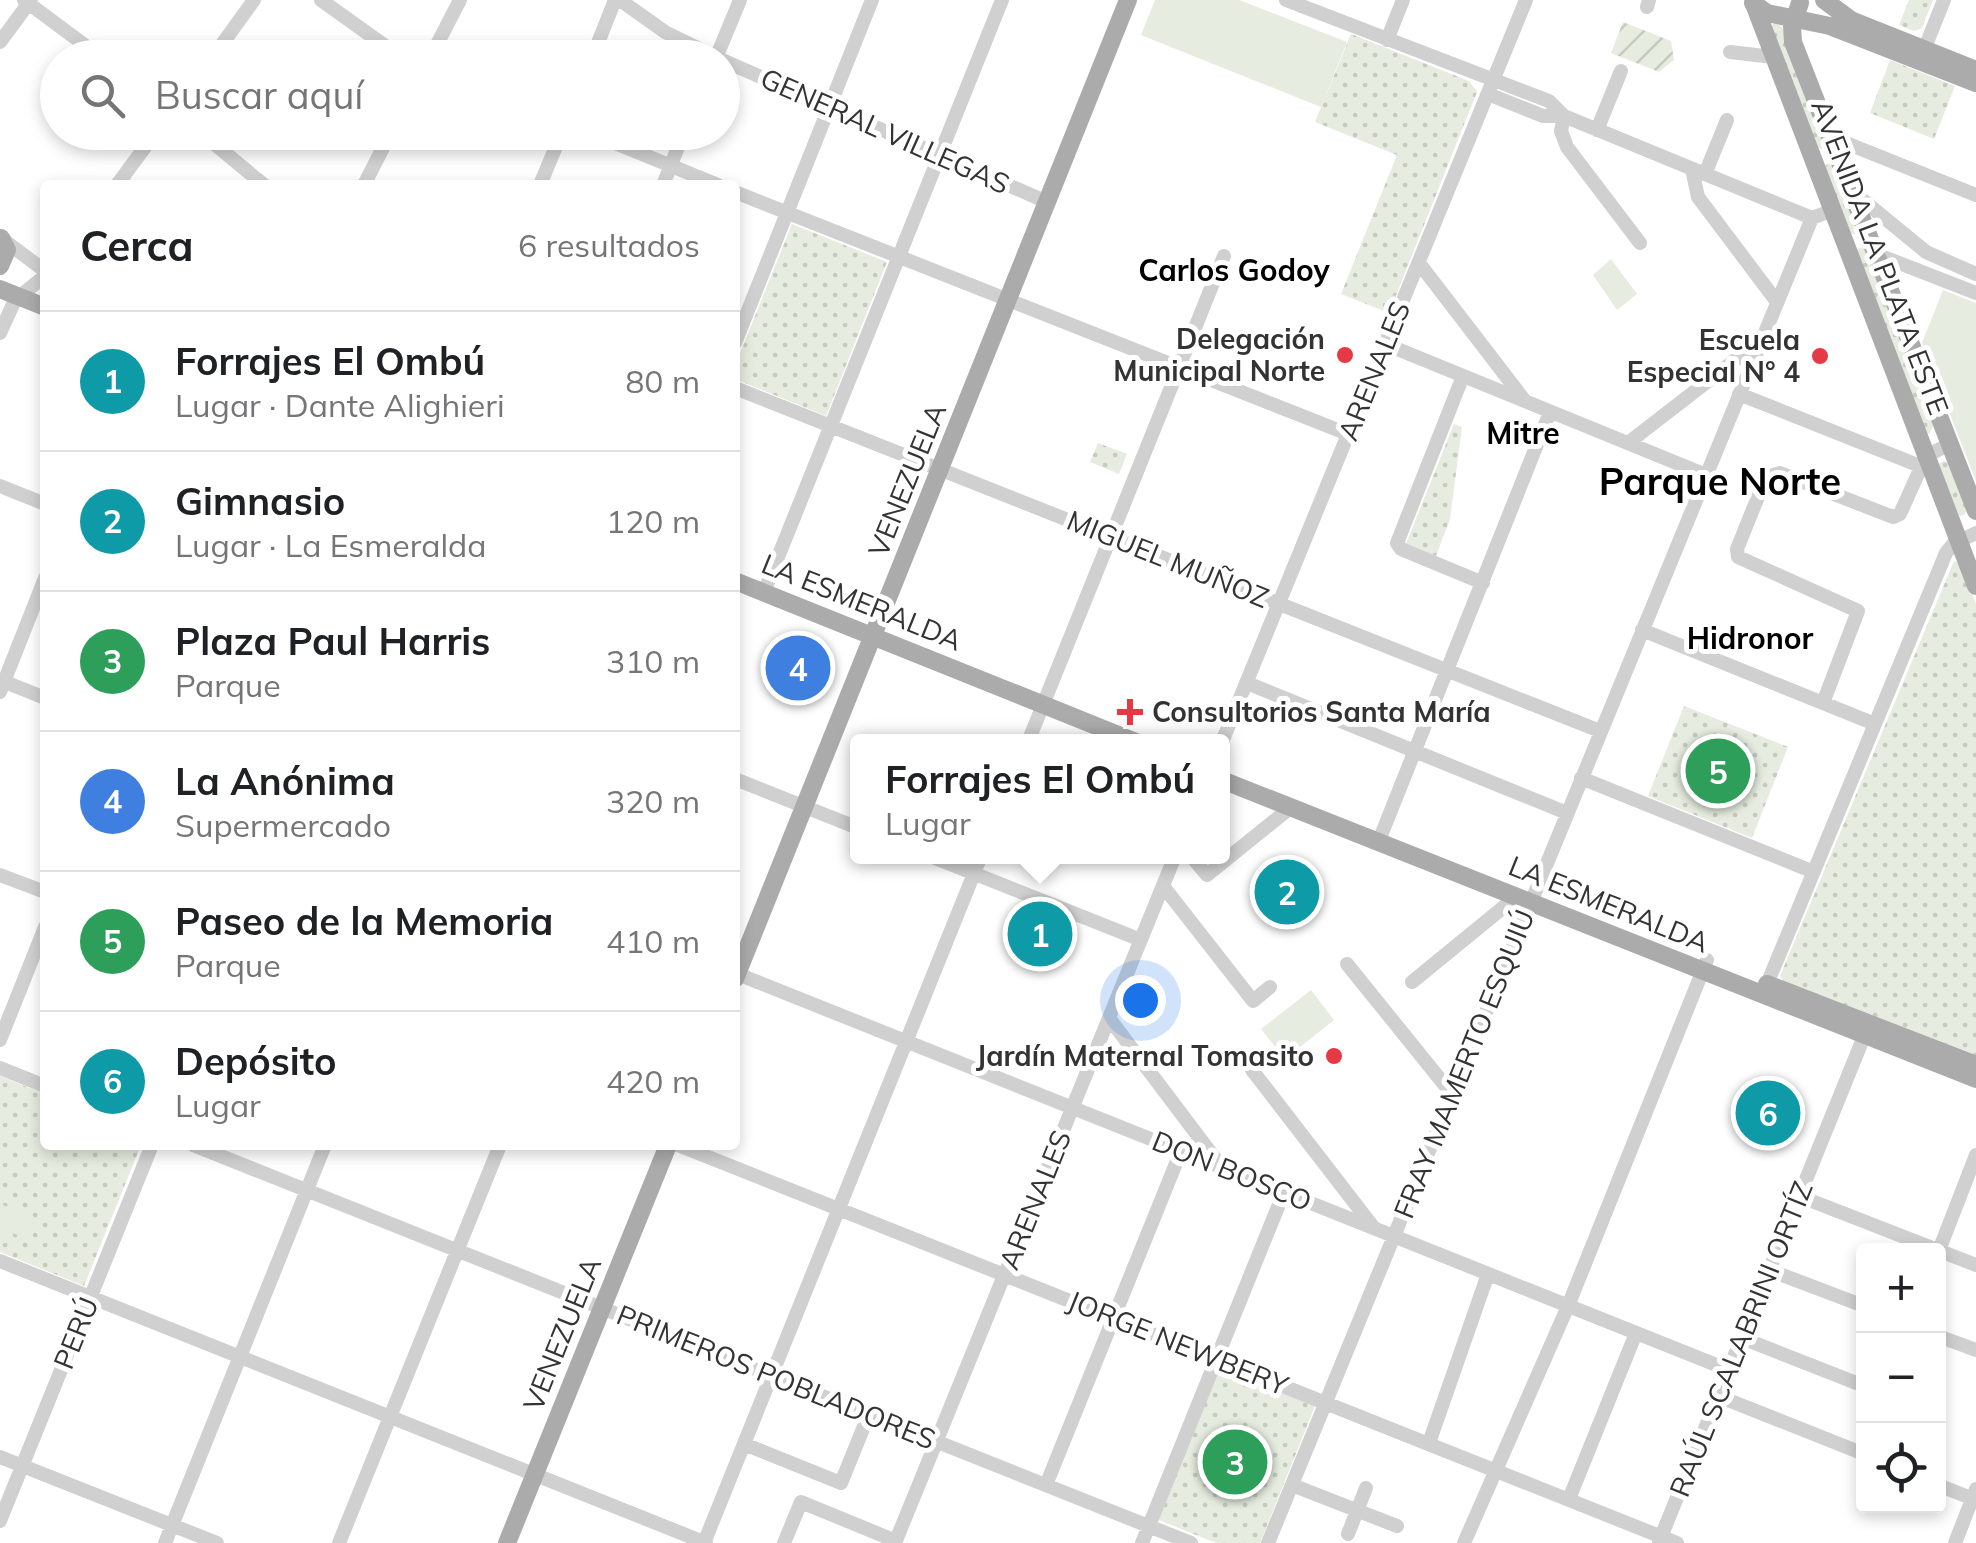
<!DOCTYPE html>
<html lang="es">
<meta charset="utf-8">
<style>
:root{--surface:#fff;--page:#f6f6f6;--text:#202124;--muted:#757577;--line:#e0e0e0;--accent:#111827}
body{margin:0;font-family:Mulish,sans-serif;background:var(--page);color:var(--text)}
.controls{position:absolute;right:30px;bottom:30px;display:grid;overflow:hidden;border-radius:10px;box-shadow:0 5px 15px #0003}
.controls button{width:90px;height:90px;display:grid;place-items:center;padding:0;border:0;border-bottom:2px solid var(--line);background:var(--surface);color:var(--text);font:50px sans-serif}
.you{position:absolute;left:1140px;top:1000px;width:35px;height:35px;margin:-25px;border:8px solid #fff;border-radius:50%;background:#1a73e8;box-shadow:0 0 0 15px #1a73e833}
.badge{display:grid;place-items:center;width:65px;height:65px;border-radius:50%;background:var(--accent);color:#fff;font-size:32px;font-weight:700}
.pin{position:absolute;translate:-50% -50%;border:5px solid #fff;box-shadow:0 2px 10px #0006}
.popup{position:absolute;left:850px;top:734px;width:380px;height:130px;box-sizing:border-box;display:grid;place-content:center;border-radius:10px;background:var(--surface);filter:drop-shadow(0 2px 8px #0005);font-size:32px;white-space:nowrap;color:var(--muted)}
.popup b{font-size:38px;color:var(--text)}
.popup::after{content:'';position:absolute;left:50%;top:100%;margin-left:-20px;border:20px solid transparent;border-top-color:var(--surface)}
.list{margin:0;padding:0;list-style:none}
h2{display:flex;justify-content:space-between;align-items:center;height:130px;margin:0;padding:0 40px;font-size:42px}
h2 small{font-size:32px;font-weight:400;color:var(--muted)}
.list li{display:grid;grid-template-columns:65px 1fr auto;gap:30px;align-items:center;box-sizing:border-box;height:140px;padding:0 40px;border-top:2px solid var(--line)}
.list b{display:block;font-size:38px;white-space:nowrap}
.list p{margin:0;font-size:32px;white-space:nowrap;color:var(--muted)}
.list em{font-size:32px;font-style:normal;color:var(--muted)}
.icon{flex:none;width:55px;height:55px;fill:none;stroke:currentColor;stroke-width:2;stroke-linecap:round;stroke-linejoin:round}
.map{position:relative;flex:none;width:1976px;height:1543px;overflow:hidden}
.search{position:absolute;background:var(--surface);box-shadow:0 5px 15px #0003;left:40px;top:40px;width:700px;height:110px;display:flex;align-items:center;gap:25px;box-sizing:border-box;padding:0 35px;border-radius:55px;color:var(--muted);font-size:38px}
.panel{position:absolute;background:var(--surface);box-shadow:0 5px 15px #0003;left:40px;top:180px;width:700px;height:970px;border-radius:10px}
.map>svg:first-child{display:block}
</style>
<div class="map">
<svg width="1976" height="1543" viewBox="0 0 1976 1543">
<defs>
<pattern id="grass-dots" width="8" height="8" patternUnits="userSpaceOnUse" patternTransform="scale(2.5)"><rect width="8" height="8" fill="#e6ecdf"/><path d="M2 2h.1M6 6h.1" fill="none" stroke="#c6cbc0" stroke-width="1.8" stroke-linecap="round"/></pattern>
<pattern id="garden-furrows" width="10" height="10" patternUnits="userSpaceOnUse" patternTransform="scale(2.5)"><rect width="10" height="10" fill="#e6ecdf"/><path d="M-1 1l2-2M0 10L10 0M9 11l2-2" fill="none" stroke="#c6cbc0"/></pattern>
</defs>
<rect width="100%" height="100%" fill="#fff"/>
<path fill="url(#grass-dots)" d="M1909,0H1933L1922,28L1914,31L1899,25Z
M1775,22L1782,27L1827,141L1824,149L1816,148L1769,28Z
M1351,34L1469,81L1477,92L1389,313L1341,294L1397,155L1315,122Z
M1890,60L1955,86L1934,139L1870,113Z
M1832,160L1860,231L1857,234L1849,233L1824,167Z
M792,224L887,262L826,416L735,379V366Z
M1865,246L1934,425L1929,434L1925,433L1855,250Z
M1454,424L1462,427L1450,519L1436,556L1406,544Z
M1098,443L1127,454L1119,474L1090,462Z
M1944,461L1949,462L1967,511L1964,515L1959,516L1938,464Z
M1954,561L1961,564L1976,604V1059L1784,982L1780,976Z
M1684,706L1788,747L1752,838L1648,796Z
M0,1076L45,1094V1145H141L84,1286L0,1252Z
M1215,1366L1315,1406L1260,1543H1216L1154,1518Z"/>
<path fill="url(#garden-furrows)" d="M1623,22L1671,41L1674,60L1659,72L1611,53Z"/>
<path fill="#e6ecdf" d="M1155,0H1239L1347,42L1321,107L1141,35Z
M1611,259L1637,294L1617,310L1593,275Z
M1943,290L1976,303V481L1922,343Z
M1311,990L1334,1020L1285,1059L1261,1029Z
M0,1204L34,1217L25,1238L0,1228Z"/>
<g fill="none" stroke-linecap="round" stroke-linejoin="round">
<path stroke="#d0d0d0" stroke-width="14" d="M24,0L102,58
M321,0L402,58
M620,0L665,32L718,58
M1286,0L1549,101L1564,116
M1647,7L1649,0
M1387,40L1403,0
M0,42L31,0
M1730,52L1773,57
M1922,55L1944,0
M212,58L254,0
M430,58L460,0
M592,58L615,0
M716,58L740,0
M722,60L1047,202
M1488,94L1543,116H1564L1812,218
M1564,116L1561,131L1567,147L1640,243
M1597,130L1621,71
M200,132L264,185
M588,132L718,185
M1831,137L1976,195
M1692,169L1698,197L1777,302
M1705,174L1727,120
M117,185L156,132
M364,185L391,132
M540,185L562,132
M663,185L684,132
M735,192L1348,434
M1853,192L1926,252L1976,274
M1,238L45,271
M1876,254L1976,293
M1419,263L1525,401
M0,333L15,300L45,276
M735,343L872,0
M1385,344L1706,475
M1463,376L1397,543L1401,549L1483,583
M735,388L1600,731
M1739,394L1920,466
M1628,443L1761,340
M0,486L45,504
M764,592L1002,0
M1642,630L1875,724
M0,680L45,698
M1247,683L1567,813
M0,692L45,578
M1823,703L1858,611L1738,557L1737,549L1766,477L1780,473L1893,517L1900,514L1926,456L1950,444
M1028,742L1224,256
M1222,742L1526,0
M1581,778L1814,872
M735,779L858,828
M1382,833L1550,412
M930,856L1141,940
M1191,856L1207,875L1290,808
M0,875L45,892
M1163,886L1253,1001L1270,987
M1347,964L1452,1094
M735,973L1729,1370
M1412,982L1516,897
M1765,989L1946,553L1953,544L1976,533
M1109,1018L1220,1165
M0,1040L45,927
M0,1068L45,1086
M1252,1070L1374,1228
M193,1145L1191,1543
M678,1145L1677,1543
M1799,1196L1976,1265
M1938,1253L1976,1155
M0,1261L706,1543
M1769,1270L1864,1306
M1938,1336L1976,1350
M1742,1338L1864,1386
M1718,1396L1864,1454
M1429,1443L1488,1274
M744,1444L841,1483L869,1414
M0,1457L217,1543
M1046,1485L1181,1151
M1292,1485L1397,1526
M1938,1485L1976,1500
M1569,1499L1636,1333
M0,1521L152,1145
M1348,1534L1366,1488
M1659,1542L1867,1029
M165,1543L325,1145
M339,1543L500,1145
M704,1543L981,856
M784,1543L801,1502L896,1541
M895,1543L1175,856
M1142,1543L1284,1192
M1268,1543L1812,218L1833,210
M1464,1543L1568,1306L1707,960
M1955,1543L1976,1489"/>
<path stroke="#ababab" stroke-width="18" d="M1824,0L1851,20L1976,70
M1753,3L1767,13L1830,26L1976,83
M1800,3L1792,26L1793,42L1976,511
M1754,4L1976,586
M0,266L7,250L1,238
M0,289L45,307
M735,581L1136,742
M1222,780L1976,1079
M735,979L1128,0
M1767,984L1976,1065
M507,1543L668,1145"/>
</g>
<g fill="#e63946" stroke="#fff" stroke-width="4">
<circle cx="1345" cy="355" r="10"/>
<circle cx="1820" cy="356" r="10"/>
<path d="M1125 697h10v10h10v10h-10v10h-10v-10h-10v-10h10z"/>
<circle cx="1334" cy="1056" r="10"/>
</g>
<g text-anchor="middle" stroke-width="10" stroke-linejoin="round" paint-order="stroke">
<g font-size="28" fill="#333" stroke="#fff">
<text transform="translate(885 131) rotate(24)" y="10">GENERAL VILLEGAS</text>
<text transform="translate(1880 257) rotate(69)" y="10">AVENIDA LA PLATA ESTE</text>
<text transform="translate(1374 371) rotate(-68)" y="10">ARENALES</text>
<text transform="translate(907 480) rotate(-68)" y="10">VENEZUELA</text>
<text transform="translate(1168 559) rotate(22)" y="10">MIGUEL MUÑOZ</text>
<text transform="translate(862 602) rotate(22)" y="10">LA ESMERALDA</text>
<text transform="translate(1609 904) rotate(22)" y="10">LA ESMERALDA</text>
<text transform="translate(1464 1064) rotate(-68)" y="10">FRAY MAMERTO ESQUIÚ</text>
<text transform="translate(1232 1171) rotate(22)" y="10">DON BOSCO</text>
<text transform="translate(1035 1200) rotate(-68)" y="10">ARENALES</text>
<text transform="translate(76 1333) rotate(-68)" y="10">PERÚ</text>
<text transform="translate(562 1334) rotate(-68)" y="10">VENEZUELA</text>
<text transform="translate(1741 1339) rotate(-68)" y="10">RAÚL SCALABRINI ORTÍZ</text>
<text transform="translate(1178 1343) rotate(22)" y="10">JORGE NEWBERY</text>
<text transform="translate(776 1377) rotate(22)" y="10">PRIMEROS POBLADORES</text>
</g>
<g font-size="28" font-weight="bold" fill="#333" stroke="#fff" text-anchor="end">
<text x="1325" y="349">Delegación<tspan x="1325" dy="32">Municipal Norte</tspan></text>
<text x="1800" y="350">Escuela<tspan x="1800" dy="32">Especial N° 4</tspan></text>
<text x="1152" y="722" text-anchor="start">Consultorios Santa María</text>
<text x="1314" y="1066">Jardín Maternal Tomasito</text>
</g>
<g font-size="30" font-weight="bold" fill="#000" stroke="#fff">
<text x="1234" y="281">Carlos Godoy</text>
<text x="1523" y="444">Mitre</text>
<text x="1750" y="649">Hidronor</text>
</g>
<g font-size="38" font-weight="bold" fill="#000" stroke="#fff">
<text x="1720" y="495">Parque Norte</text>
</g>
</g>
</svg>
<div class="controls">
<button>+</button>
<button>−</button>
<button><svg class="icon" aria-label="locate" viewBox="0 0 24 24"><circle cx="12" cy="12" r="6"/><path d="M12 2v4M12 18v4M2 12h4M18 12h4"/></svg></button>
</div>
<div class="you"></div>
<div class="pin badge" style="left:1040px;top:934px;background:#0f9aa8">1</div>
<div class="popup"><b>Forrajes El Ombú</b>Lugar</div>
<div class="pin badge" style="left:1287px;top:892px;background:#0f9aa8">2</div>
<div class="pin badge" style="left:1235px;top:1462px;background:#2e9e5b">3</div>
<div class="pin badge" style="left:798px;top:668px;background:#3f7fe0">4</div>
<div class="pin badge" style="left:1718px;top:771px;background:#2e9e5b">5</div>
<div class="pin badge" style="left:1768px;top:1113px;background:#0f9aa8">6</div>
<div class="search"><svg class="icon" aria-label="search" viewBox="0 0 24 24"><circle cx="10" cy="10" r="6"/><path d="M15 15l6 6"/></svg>Buscar aquí</div>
<section class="panel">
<h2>Cerca<small>6 resultados</small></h2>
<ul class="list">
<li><span class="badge" style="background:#0f9aa8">1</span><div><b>Forrajes El Ombú</b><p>Lugar · Dante Alighieri</p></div><em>80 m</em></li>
<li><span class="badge" style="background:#0f9aa8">2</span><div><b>Gimnasio</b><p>Lugar · La Esmeralda</p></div><em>120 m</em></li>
<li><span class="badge" style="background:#2e9e5b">3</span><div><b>Plaza Paul Harris</b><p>Parque</p></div><em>310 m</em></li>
<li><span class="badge" style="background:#3f7fe0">4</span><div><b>La Anónima</b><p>Supermercado</p></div><em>320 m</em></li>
<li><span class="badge" style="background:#2e9e5b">5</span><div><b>Paseo de la Memoria</b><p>Parque</p></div><em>410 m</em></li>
<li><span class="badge" style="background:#0f9aa8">6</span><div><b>Depósito</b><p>Lugar</p></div><em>420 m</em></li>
</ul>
</section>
</div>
